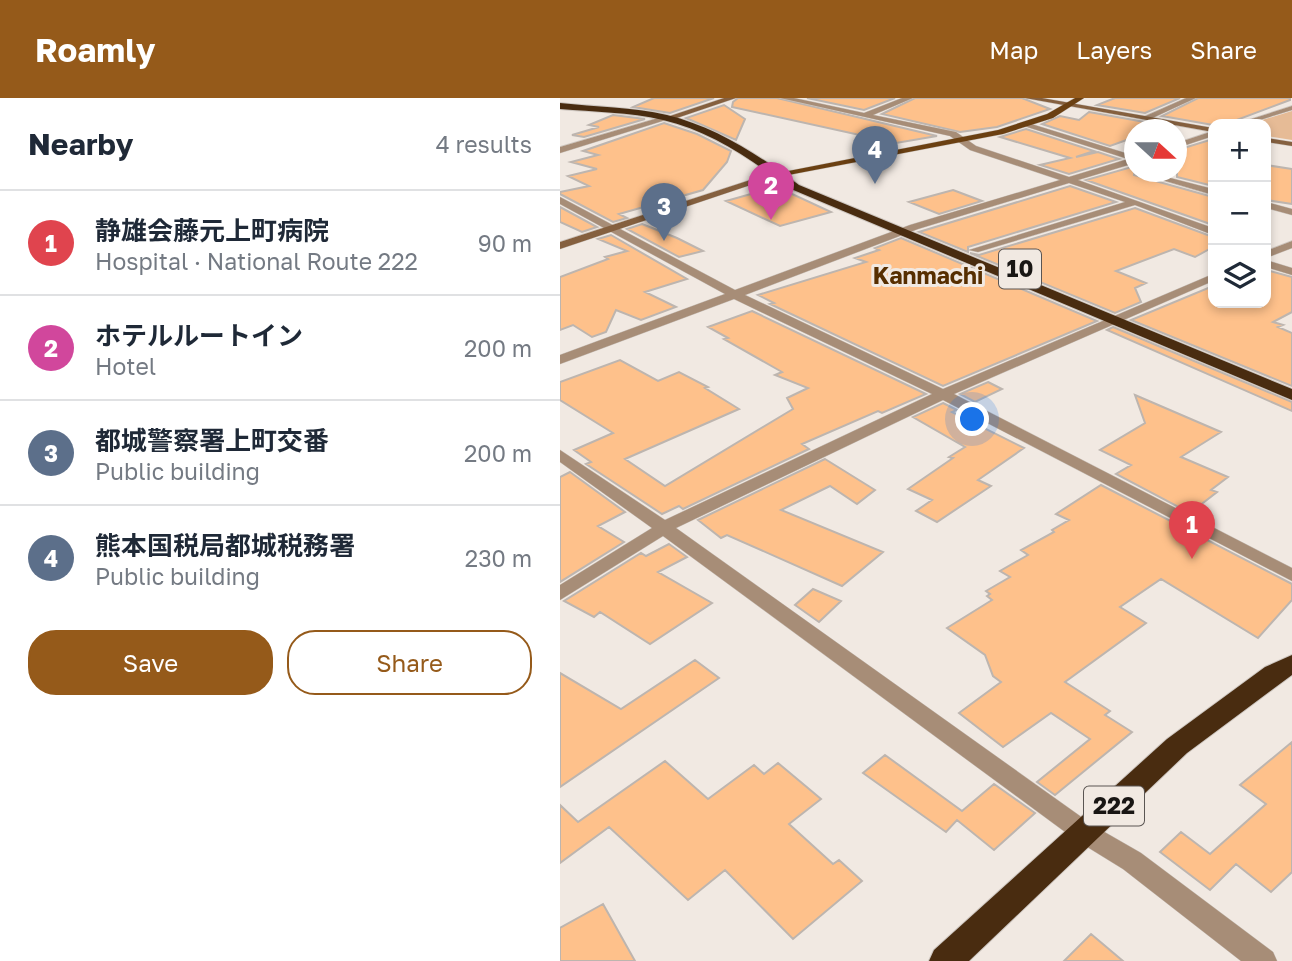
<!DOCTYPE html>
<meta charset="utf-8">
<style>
:root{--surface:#fff;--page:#f2f2f3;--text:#1f2937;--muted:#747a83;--line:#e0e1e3;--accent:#955a1a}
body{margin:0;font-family:"Golos Text","Noto Sans JP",sans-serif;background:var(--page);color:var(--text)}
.controls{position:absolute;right:21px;top:21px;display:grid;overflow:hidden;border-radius:14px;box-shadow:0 4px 10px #0003}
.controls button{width:63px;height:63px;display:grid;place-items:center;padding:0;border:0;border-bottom:2px solid var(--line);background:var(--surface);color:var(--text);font:35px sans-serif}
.compass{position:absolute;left:564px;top:21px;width:63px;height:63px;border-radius:50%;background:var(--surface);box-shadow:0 4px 10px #0003;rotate:111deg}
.you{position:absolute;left:413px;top:322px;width:24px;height:24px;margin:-18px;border:5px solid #fff;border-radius:50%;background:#1a73e8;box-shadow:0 0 0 10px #1a73e833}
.badge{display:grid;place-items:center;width:46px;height:46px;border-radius:50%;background:var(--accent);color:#fff;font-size:23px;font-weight:700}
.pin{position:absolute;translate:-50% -58px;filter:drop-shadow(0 2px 4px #0008)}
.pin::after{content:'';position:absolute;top:37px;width:24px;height:21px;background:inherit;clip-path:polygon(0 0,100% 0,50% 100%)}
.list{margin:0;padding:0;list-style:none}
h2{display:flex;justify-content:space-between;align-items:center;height:91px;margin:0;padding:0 28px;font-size:30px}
h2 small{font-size:23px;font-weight:400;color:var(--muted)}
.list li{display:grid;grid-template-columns:46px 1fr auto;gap:21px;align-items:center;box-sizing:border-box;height:105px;padding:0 28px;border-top:2px solid var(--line)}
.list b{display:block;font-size:26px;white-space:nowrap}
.list p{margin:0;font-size:23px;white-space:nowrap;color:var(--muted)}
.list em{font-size:23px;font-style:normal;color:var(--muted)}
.actions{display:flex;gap:14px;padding:21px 28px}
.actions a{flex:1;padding:16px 0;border:2px solid var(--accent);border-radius:28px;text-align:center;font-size:24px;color:var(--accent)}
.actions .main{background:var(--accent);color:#fff}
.icon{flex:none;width:38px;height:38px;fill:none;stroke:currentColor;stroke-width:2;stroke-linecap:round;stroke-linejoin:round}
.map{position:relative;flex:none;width:732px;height:863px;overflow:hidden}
header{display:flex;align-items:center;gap:42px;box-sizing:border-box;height:98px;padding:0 35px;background:var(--accent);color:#fff}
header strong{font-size:33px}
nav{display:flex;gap:38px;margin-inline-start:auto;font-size:24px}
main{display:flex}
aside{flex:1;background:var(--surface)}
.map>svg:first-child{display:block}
</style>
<header>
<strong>Roamly</strong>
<nav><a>Map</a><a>Layers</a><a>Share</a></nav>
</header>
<main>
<aside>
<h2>Nearby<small>4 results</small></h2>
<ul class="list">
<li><span class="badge" style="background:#e0444e">1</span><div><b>静雄会藤元上町病院</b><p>Hospital · National Route 222</p></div><em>90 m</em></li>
<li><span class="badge" style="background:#d1479c">2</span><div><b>ホテルルートイン</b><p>Hotel</p></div><em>200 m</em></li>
<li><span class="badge" style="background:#5c6f8a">3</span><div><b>都城警察署上町交番</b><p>Public building</p></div><em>200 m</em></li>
<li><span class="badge" style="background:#5c6f8a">4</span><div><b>熊本国税局都城税務署</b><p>Public building</p></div><em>230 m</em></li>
</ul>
<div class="actions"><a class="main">Save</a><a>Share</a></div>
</aside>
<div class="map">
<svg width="732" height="863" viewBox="0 0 732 863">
<rect width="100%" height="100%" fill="#f1e9e2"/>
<path fill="#e6bb96" d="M732,13V42L706,38V26H689Z"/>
<path fill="#fec18b" stroke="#bdb5af" stroke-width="2" d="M94,0H154L110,15L73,9Z
M178,0H217L377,38L336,45L172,9L173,4Z
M247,0H335L304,12Z
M355,0H462L490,11L437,29L400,34L322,16Z
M555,0H620L585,15L537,7Z
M638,0H730V2L666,26L653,27L602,18Z
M164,7L185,21L176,42L126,20Z
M529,14L607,28L598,32H575V39L550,48L482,26L500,18L519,22Z
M53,17L85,21L24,39L12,37L39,29L29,27Z
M104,25L137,36L171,53L167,64L143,92L59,116L67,120L53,124L0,96V94L29,88L8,78L37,71L11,64L38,57L23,53Z
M466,31L534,53L516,59L538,54L559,61L509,76L480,67L510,60L440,39Z
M653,41V88L617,79V52Z
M706,67L732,71V106L706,102Z
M575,68L574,77L653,99V127L526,82Z
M510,88L556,104L408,149V154L359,134Z
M393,92L422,103L379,116L349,104Z
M198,94L230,95L271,114L220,128L166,103Z
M0,109L37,129L22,134L0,124Z
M575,110L653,139V149L635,159L614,151L556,173L586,185L575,190L581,204L555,215L410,155L419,157Z
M82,126L117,140L143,153L119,159L67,131Z
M51,137L127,181L85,194L116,209L81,222L56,212L46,234L32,239L13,227L0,232V179L48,161L45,159L67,153L38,141Z
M341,140L537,223L383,288L210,206L214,205L198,197L306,164L295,160L319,152L315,150Z
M706,172L732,179V214L713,224L723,227L718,229L732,235V288L571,222L653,188V205H706Z
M192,213L366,296L322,315L318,313L242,346L249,351L123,411L119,408L102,416L26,366L31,364L14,352L53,335L0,302V284L60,262L98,283L119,274L148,289L145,290L179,311L65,361L105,388L233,311L227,300L248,290L215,277L222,274L164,241L168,240L148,229Z
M553,229L732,304V313L547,232Z
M428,284L442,291L415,304L400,296Z
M575,297L661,334L621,359L668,379L651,392L657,394L630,415L556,376L571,367L540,352L585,325Z
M383,305L397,312L392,314L464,350L418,382L431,388L377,424L356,413L372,402L348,391L393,360L389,359L405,349L353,319Z
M265,361L315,392L297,406L270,388L221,412L323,454L282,488L167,437L161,440L138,422Z
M10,374L65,414L38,428L64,444L0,484V379Z
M541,387L732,486V502L698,540L601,481L560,509L586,525L505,584L550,613L545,617L572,634L495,697L477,684L530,641L491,615L443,649L399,615L441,584L433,578L425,557L387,530L432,502L427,498L430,496L426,493L450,479L440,473L468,457L461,452L494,434L492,432L509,422L496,416Z
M109,446L127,459L98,474L152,505L90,546L40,514L34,519L4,503L81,455L86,458Z
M253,491L281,503L259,524L235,507Z
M135,562L159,580L0,689V575L61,611Z
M732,644V774L711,794L676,766L650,792L600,754L621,734L650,756L706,706L680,687Z
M325,657L402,713L434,686L475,715L434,752L397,722L386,734L303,675Z
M105,663L148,701L194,667L204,676L218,665L261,701L229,726L273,766L279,762L302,783L233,841L165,772L128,802L49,729L0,765V707L18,724Z
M43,806L75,863H0V830Z
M531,836L563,863H504Z"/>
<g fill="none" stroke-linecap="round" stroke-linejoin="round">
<defs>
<path id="street" d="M220,0H234L304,15L342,0H353L313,17L396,34L416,48L509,79L568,61L461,27L468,25L575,58V65L518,82L653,130V137L575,107L418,154L409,152L565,104L509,85L358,131L185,197L383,291L653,176V183L394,296L732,470V483L383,302L116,430L534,728L581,755L713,854L717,863H681L563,771L516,742L103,438L0,502V487L92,430L0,364V352L105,422L372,296L174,201L0,266V257L165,196L0,106V99L175,192L350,127L500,82L410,52L390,38Z
M626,0H636L588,22L581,20Z
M732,8V12L687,26H676Z
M105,18L112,20L0,55V49Z
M653,33V38L617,50V45Z
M575,74H587L653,91V97Z
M706,104L732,111V117L706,110Z
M732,143V150L706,160V153Z
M706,162L732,170V177L706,169Z"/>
<path id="secondary" d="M164,0H176L111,22L104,20Z
M465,0H482L653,30V34Z
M706,40L732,44V48L706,44Z
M215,74L223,76L0,151V144Z"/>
<path id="primary" d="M515,0H524L493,20L443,36L218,79L213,76L438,32L487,16Z"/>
<path id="highway" d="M0,5C36,9 72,9 107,17C156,29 199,57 239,87L732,291V302L231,91C192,62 151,33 103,22C69,14 34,14 0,11Z
M732,557V577L627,655L409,863H369L374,852L607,641L705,569Z"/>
</defs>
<use href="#street" stroke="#cec7c1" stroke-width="1"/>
<use href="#secondary" stroke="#cec7c1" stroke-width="1"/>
<use href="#primary" stroke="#cec7c1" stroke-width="1"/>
<use href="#highway" stroke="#cec7c1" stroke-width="2"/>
<use href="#street" fill="#a78d77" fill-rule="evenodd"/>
<use href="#secondary" fill="#85603f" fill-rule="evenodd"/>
<use href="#primary" fill="#6b4012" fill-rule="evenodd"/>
<use href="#highway" fill="#492c10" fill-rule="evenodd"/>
</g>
<g text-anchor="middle" stroke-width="6" stroke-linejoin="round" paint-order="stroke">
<g fill="#f1e9e2" stroke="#5a5552" stroke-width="2">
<rect x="439" y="151.5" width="42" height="39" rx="5"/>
<rect x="524" y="688.5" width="60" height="39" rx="5"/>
</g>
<g font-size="23" font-weight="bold" fill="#191614">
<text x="460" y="179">10</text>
<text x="554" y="716">222</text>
</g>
<g font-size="23" font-weight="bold" fill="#562e00" stroke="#f1e9e2">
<text x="368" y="186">Kanmachi</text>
</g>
</g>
</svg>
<div class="controls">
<button>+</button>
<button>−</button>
<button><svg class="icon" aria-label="layers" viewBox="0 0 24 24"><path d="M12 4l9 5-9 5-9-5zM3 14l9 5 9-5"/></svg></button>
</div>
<svg class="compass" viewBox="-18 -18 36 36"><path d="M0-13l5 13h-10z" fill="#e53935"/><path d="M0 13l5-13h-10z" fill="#747a83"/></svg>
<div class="you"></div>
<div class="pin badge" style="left:632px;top:461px;background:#e0444e">1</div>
<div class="pin badge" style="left:211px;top:122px;background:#d1479c">2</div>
<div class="pin badge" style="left:104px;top:143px;background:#5c6f8a">3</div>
<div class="pin badge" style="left:315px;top:86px;background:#5c6f8a">4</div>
</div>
</main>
